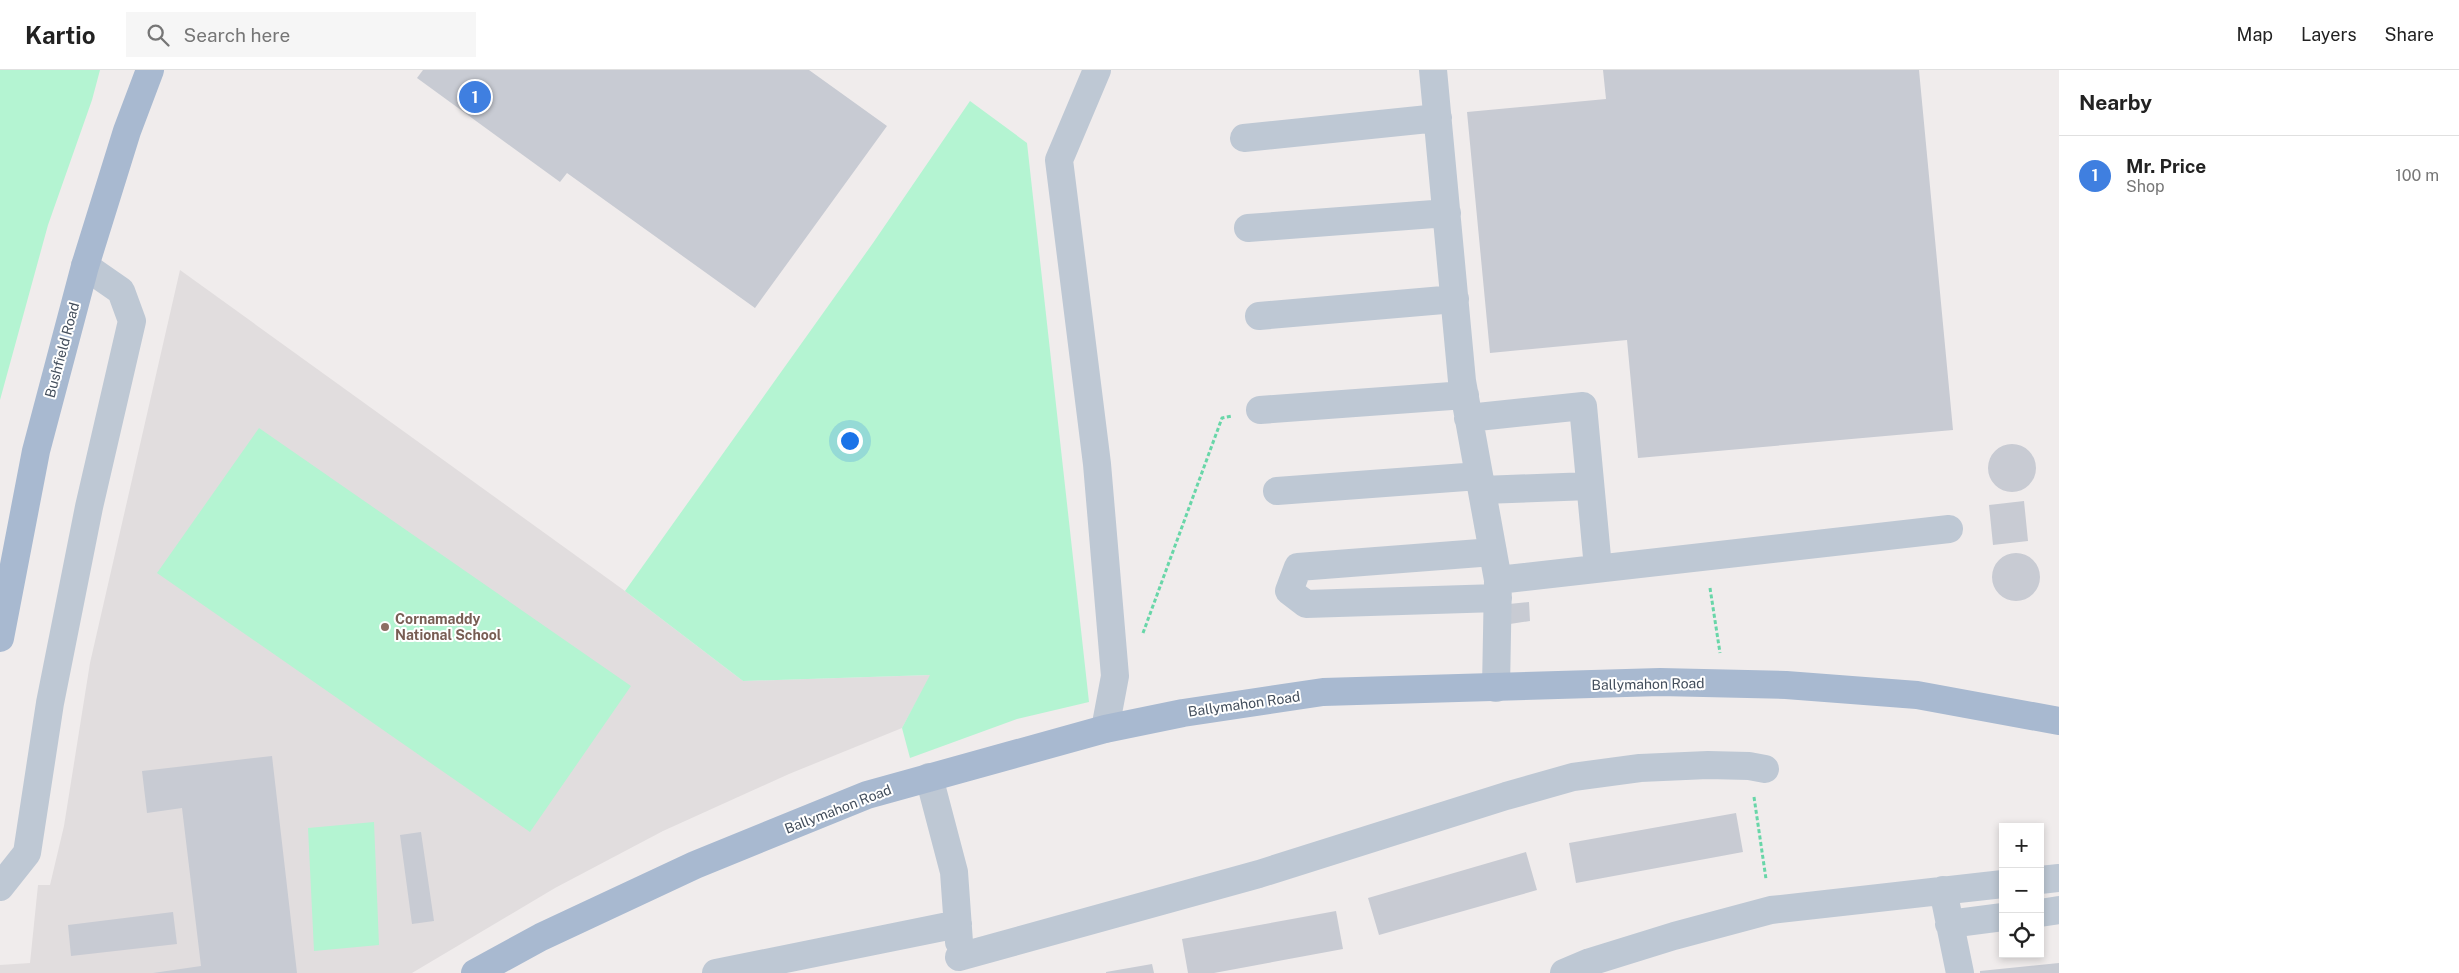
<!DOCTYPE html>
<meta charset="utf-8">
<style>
:root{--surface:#fff;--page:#f6f6f6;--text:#222;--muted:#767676;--line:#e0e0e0;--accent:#0b8043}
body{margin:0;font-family:"Public Sans",sans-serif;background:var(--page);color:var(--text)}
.controls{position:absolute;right:15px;bottom:15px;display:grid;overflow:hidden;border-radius:0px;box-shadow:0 2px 8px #0003}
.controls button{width:45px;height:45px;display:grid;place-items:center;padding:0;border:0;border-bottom:1px solid var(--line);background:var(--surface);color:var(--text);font:25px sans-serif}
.you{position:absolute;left:849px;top:370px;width:18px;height:18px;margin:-12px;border:4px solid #fff;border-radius:50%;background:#1a73e8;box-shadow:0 0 0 8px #1a73e833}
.badge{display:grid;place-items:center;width:32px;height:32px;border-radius:50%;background:var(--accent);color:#fff;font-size:16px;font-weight:700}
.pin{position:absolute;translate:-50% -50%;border:2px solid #fff;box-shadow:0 1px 5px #0006}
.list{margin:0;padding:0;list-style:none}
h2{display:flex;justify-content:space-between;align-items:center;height:65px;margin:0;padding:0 20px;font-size:21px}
h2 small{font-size:16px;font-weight:400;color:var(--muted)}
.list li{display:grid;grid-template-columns:32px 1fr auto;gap:15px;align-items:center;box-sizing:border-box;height:80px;padding:0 20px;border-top:1px solid var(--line)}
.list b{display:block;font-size:19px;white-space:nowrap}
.list p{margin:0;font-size:16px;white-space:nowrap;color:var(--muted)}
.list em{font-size:16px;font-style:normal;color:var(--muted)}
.icon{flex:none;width:28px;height:28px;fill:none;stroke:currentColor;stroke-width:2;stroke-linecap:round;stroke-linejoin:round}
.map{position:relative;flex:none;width:2059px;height:903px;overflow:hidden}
header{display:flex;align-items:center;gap:30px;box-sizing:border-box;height:70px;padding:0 25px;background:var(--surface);border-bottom:1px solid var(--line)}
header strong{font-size:24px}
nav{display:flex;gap:28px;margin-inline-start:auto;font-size:18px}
.search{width:350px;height:45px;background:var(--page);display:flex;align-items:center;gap:12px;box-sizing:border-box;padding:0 18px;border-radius:0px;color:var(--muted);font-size:19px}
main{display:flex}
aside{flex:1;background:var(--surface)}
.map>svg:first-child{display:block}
</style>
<header>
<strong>Kartio</strong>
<div class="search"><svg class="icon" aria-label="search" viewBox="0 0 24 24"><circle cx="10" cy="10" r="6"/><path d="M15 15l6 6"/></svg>Search here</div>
<nav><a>Map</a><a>Layers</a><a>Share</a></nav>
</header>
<main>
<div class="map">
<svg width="2059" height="903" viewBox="0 0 2059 903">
<rect width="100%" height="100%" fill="#f0ecec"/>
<path fill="#e1ddde" d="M180,200L625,521L743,611L931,605L902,658L789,704L663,761L555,818L412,903H0V895L30,893L38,815H50L64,756L90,593Z"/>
<path fill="#b4f4d2" d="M0,0H100L92,30L48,155L0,330Z
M970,31L1027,73L1089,632L1017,649L910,688L902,658L930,605L743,611L625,521L873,173Z
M259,358L631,616L530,762L157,503Z
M374,752L379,875L314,881L308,758Z"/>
<path fill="#c8cbd3" d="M423,0H809L887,56L755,238L567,103L560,112L417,8Z
M1603,0H1919L1953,360L1638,388L1627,270L1490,283L1467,42L1606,29Z
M1988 398a24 24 0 1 1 48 0a24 24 0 1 1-48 0Z
M2024,431L2028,471L1993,475L1989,435Z
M1992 507a24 24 0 1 1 48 0a24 24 0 1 1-48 0Z
M1529,532L1530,551L1510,554L1509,534Z
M272,686L297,903H153L201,896L182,738L147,743L142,701Z
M1736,743L1743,782L1576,813L1569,773Z
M421,762L434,851L412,854L400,765Z
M1526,782L1537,820L1379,865L1368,828Z
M1336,841L1343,879L1214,903H1188L1182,869Z
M173,842L177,874L71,886L68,855Z
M2059,893V903H1980V901Z
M1152,894L1154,903H1106V902Z"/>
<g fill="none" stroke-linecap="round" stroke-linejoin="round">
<path stroke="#68d6a8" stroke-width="3" stroke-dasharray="4 2.5" stroke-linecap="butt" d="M1710,518L1720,583
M1143,563L1222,348L1232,346
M1754,727L1766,809"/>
<path stroke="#bec8d4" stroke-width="28" d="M1097,0L1059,90L1097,394L1115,606L1105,659
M1433,0L1462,311L1498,510L1496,618
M1244,68L1438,48
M1248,158L1447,143
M1259,246L1455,229
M1260,340L1465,325
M1468,348L1583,336L1598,498
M1482,420L1590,416
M1277,421L1479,406
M1493,482L1298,497L1289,521L1306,534L1498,528
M1498,510L1949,459
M929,707L954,802L959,872
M2040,810L2059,808
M0,817L27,783L50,633L89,437L132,251L121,221L85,196
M1943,820L1960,903
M2040,843L2059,840
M1949,854L2003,847
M959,887L1259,804L1506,726L1573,707L1640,698L1708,695L1749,696L1765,699
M716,903L958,854
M1564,903L1590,892L1674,866L1771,840L2003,814"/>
<path stroke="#a8b9d0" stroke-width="28" d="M0,568L36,381L85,196L127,61L150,0
M475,903L541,867L695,795L867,725L1105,659L1183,643L1323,622L1660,612L1786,615L1917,625L2059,651"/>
</g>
<circle fill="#8d6e63" stroke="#fff" stroke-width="2" cx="385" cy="557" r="5"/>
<g text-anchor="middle" stroke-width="4" stroke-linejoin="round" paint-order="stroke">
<g font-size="14" fill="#434e5c" stroke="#fff">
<text transform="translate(62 280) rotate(-75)" y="5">Bushfield Road</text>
<text transform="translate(1648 614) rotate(-1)" y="5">Ballymahon Road</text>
<text transform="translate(1244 634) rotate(-8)" y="5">Ballymahon Road</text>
<text transform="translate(838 739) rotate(-21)" y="5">Ballymahon Road</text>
</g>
<g font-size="14" font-weight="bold" fill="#785e54" stroke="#fff" text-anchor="start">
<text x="395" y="554">Cornamaddy<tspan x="395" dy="16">National School</tspan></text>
</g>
</g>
</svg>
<div class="controls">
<button>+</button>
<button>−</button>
<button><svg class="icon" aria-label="locate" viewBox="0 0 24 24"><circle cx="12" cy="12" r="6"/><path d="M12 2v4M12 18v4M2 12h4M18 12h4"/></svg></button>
</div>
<div class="you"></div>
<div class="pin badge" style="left:475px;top:27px;background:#3f7fe0">1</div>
</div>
<aside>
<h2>Nearby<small></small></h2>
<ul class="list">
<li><span class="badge" style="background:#3f7fe0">1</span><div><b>Mr. Price</b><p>Shop</p></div><em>100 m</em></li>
</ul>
</aside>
</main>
